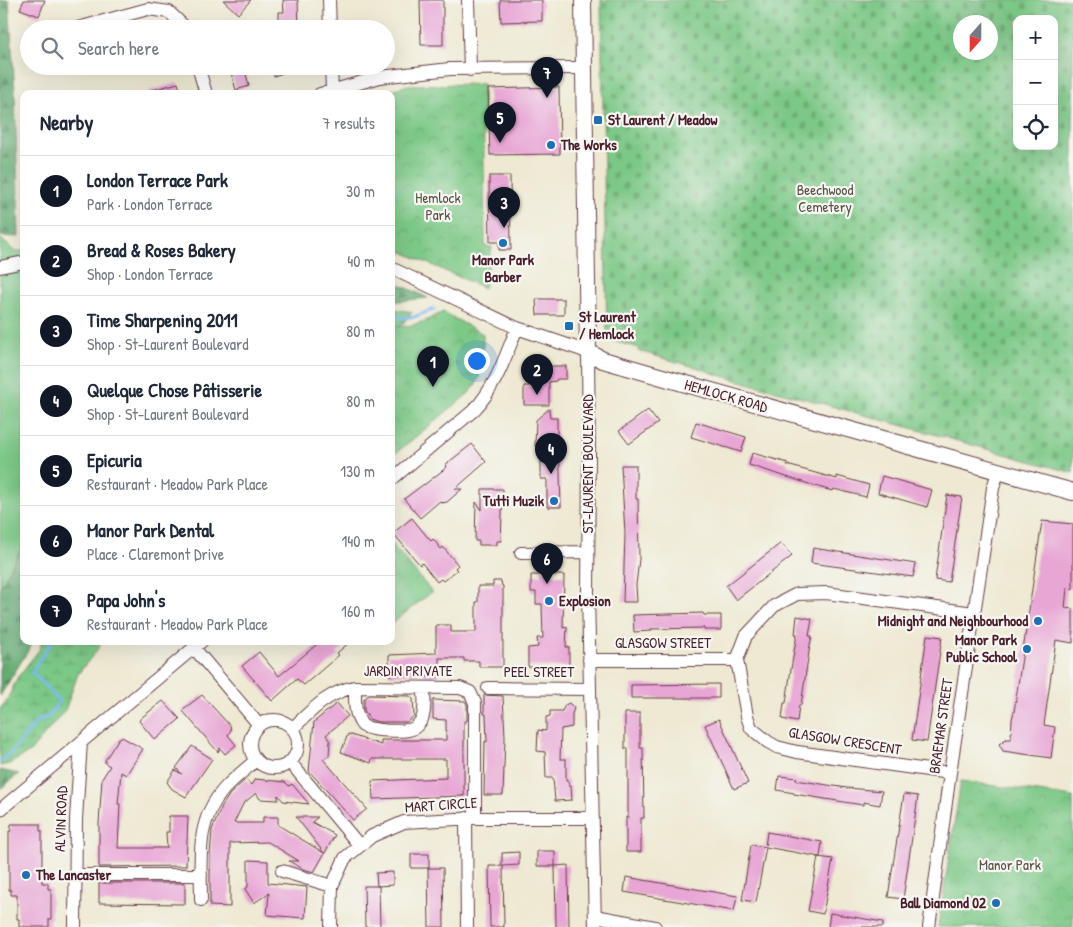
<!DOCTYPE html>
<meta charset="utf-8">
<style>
:root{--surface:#fff;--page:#f2f2f3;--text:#1f2937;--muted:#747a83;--line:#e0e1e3;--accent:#111827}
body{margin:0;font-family:"Patrick Hand",sans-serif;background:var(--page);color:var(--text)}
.controls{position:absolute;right:15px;top:15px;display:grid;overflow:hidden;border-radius:10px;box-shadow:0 5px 20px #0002}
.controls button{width:45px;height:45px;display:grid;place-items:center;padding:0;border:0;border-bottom:1px solid var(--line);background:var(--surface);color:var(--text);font:25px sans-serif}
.compass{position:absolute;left:953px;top:15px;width:45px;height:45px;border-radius:50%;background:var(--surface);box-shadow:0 5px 20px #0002;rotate:201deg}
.you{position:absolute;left:476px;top:360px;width:18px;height:18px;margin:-12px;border:4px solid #fff;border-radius:50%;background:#1a73e8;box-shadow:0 0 0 8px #1a73e833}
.badge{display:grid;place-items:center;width:32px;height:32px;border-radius:50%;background:var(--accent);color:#fff;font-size:16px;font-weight:700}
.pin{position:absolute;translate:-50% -41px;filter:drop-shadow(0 1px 2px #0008)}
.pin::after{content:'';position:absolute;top:26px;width:18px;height:15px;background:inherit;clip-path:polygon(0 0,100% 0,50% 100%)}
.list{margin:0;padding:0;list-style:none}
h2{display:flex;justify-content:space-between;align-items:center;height:65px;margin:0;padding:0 20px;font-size:21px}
h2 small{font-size:16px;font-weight:400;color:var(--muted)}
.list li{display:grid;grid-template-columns:32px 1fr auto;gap:15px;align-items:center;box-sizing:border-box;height:70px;padding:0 20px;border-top:1px solid var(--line)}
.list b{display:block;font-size:19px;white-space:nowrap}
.list p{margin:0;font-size:16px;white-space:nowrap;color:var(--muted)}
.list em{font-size:16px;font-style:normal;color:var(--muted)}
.icon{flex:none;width:28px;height:28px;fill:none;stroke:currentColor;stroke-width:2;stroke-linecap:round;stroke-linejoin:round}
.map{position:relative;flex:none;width:1073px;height:927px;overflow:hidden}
.search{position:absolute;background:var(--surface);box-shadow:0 5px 20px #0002;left:20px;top:20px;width:375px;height:55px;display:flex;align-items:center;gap:12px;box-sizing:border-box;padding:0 18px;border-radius:28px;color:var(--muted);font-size:19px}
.panel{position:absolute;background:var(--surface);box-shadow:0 5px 20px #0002;left:20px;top:90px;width:375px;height:555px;border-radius:10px}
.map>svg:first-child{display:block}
</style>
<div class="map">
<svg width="1073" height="927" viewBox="0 0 1073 927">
<defs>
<pattern id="forest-firs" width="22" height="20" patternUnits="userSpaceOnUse" patternTransform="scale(1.25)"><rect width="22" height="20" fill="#65ac73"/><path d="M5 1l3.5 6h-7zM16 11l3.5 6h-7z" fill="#558b5f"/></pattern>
<pattern id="wetland-marsh" width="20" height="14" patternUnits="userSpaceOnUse" patternTransform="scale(1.25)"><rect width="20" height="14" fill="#7cc886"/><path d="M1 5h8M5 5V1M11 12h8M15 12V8" fill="none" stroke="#6dab74"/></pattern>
<pattern id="cemetery-stones" width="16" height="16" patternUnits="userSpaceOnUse" patternTransform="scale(1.25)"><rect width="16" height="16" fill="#7cc886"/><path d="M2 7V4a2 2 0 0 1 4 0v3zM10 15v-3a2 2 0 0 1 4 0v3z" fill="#6dab74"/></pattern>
<pattern id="park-crowns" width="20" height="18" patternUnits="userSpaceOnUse" patternTransform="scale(1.25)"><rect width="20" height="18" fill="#7cc886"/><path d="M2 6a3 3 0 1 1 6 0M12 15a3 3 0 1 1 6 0" fill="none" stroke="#6dab74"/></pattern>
</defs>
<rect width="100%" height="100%" fill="#f6f6f2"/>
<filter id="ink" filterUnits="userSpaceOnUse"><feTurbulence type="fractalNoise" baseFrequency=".02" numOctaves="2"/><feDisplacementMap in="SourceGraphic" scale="10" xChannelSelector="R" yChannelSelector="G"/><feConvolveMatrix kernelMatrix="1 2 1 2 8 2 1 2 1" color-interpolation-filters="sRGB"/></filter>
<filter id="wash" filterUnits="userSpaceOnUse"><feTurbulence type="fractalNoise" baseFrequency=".0096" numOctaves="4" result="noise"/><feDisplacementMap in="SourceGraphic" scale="20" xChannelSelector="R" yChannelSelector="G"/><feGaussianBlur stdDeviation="1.12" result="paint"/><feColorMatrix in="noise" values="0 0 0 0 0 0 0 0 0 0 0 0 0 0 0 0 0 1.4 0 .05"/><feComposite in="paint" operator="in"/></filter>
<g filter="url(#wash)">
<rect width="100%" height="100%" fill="#eee9d2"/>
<path fill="#7cc886" stroke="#637458" d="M0,238L14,251H24V543L0,588Z"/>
<path fill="url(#forest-firs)" stroke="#58664f" d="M0,0H9L15,92L19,237L0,236Z
M391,280L428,298L391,302Z
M24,543V641H34L0,696V588Z
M0,770L19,774L0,789Z"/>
<path fill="url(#wetland-marsh)" stroke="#637458" d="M395,309L412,312L391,338V310Z
M42,641H104L78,674L65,710L30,752L9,764L0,766V709L8,699L17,678L39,650Z"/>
<path fill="url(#cemetery-stones)" stroke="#637458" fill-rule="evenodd" d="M601,0H1073V473L947,438V435L945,434L944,437L715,374L702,369L638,351L639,348L607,339ZM1017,19H1054V146H1017ZM960,22H990V52H960Z"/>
<path fill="url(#park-crowns)" stroke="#637458" d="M483,84L485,247H492L484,288L391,247V94H379L408,85Z
M443,312L483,334C483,357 485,377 468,394L391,457V327C413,327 424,322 443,312Z
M391,543L432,592L391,624Z
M961,781L1073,797V927H938Z"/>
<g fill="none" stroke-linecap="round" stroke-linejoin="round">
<path stroke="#7cbbf0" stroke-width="3" d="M391,318L414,317L434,309
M0,762L15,749L37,721L49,716L59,701L32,672L52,641"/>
</g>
<g id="blocks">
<path fill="#e8a6d5" d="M24,0H45L39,16L20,9Z
M223,0H251L238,14Z
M283,0H298L299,29H285V21L279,22V12H284Z
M420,0H443V45H421Z
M500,0H542V21L501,22Z
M229,66H244L249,86L236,90Z
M271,66H298V68L274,76Z
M178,83L181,94H149V91Z
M559,87L560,154L490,155L488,89Z
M489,176H510L511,250H499V242H490Z
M536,299H564V315H537Z
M530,366H566V379H557L556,381L549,382V405H524V386H530Z
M549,409L550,418H557V441H559L561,507H547V479H541V448L535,446L536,420Z
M648,410L658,423L629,444L619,431Z
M696,422L746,437L741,452L691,437Z
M472,444L486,462L455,489H462L447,502L442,503L440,501L420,518L404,499L424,484V485L447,467L445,465Z
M752,453L788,463L787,465L837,479V476L869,485L866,497L834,489L833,491L825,489L749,465Z
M621,465H636V499H638L639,559L636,585L637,602H623L625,533Z
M882,476L932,490L927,507L878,493Z
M482,489H503L501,541H497V545H479V541H475L476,502L482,510Z
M947,495L962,497L949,582L935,580Z
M412,518L429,539L431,541L433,539L441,549L443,547L458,565L455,568L457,570L443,581L441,579L437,582L422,563L420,565L393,533Z
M1042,521L1073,524V589L1067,588L1065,608L1073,609V643L1056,640L1044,725L1055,727L1051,758L1003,751L999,744L1006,739H1011L1012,719L1014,712Z
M781,543L792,556L736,600L726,586Z
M813,548L916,564L913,577L811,563Z
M541,571H554V575H564L563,628L567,627L566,647H569V667H528V648L538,647L537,638H543L542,604H536V592H531V575H541Z
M493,581H501L502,586H503V667H479V661H464V658H439V677H428L423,675V673L389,675V655L436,653V625H451V632H476V602H478V586H493Z
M703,613L704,615H721V630H704V628L651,629V631L634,632L633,615Z
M797,616L812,619L809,636H812L810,645L801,705H799L797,722L782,719L784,703H786L791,669L797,634H795Z
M927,635L942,637L927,742L912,740Z
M321,641H351L337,653L339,655L304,685L297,679L272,701L242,666L259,652L279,676Z
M719,684V698H631V685Z
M202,695L231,727L230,728L231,730L228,735L236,745L225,754L220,748L218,752L182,710Z
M369,695L410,696L413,699L414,716L407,722H378L369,719L364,710V699Z
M484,695L503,696L505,737L503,795H484L485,741L487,742L486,714H484Z
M433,700L465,701L467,704V721H464V796L373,799L372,781L446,778V759H372L371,763L341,752L348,734L381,745V740H446V720L433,719Z
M163,701L180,719L156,739H154L139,721L141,718Z
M337,703L348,716L326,735L330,741L329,756L323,759L367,809L353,820L309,771L314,722Z
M569,703L574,708L572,714V727L561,729L560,759H566V780H568L569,786H571L572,800L555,801L553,778H546L545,752L537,751L538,730L546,731V717L550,716V711H562L565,705Z
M625,713H640V748H643L644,818H641V852H626V817L628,818V748L625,749Z
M719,719L748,783L734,789L705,725Z
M122,737L143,749L126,775L121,772L118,804H120L118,848H167L166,832H169V816H188L186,866L99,867V824L102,779L110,766L105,763V760L119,738Z
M192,746L212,759L186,797L172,789L167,782L175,770L182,774L176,768Z
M779,776L797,778L796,780L847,788L882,791L880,805L863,802V805L794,794V793L777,790Z
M246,779L251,785L255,779L285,782L289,786L292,784L309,804L283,801L278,795V800L260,799L256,793L243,804L234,823H263V817H278V825L324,853L296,817H318L312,822L335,835L314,872L303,869L289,861H299L268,842L230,843V907L210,906V856L212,830L222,806L230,794Z
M904,794L918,796L903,899L888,897Z
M11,824H40V831H42V883H48V889H51V919H49V927H19V919H17V895H11V890H9V831H11Z
M767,832L822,842L820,857L766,847L756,902L742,900L751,845L765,847Z
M537,851H555V866L568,865L569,927H556L555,866H537Z
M519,852V865L503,866L504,927H490L489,866H502V853Z
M411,854H429V868H411Z
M818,857L833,859L823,914L808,911Z
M248,860L268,861V883L307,887L305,918L267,915L269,893L254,903L245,889L248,887Z
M428,868H443L444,927H429Z
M393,872V885L377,886H379L380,927H365L364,886H377L376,873Z
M626,877L737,896L734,911L624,892Z
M99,883H185V904L99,903Z
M830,913L883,922V927H828Z"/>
</g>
</g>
<g filter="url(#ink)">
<use href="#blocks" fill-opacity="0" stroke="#633d44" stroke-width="1"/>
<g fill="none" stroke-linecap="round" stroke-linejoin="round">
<defs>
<path id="minor" d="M329,0L330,29
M468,0L470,70
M74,29L148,9L169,12L187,29
M198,66L206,94
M331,66L332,90
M320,94L380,77L450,69L584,68
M0,267L24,262
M391,268L517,328L588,352L589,451L588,593L595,927
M391,480L474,410C496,387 505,357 517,328
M521,553L588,552
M194,648L259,725
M589,660H737
M355,687C355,699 354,715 362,725C368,731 407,733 414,728C417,726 421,721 422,719C426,710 424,697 424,688
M488,688L590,689
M250 744a24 24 0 1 1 48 0a24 24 0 1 1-48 0Z
M293,728C312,710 328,692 355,687L460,688L470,692L475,703V818
M290,762L359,845
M950,773L797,752L777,747L768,742L751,728L747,716L737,660L746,636L774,606L797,594L826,593L974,613
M0,810L202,641
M466,818L467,927
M282,871L332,886
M75,875H201
M201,900C201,859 195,822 224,789C234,778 246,769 256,760
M595,916L655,927
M75,927L76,819L81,742
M331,927L332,886L345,858L372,836L404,822L475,818H593
M929,927L950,773L993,488L998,472"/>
<path id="major" d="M583,0L588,352L603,360L690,385L1073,492"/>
</defs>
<use href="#minor" stroke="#633d44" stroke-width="14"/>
<use href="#major" stroke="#633d44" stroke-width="18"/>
<use href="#minor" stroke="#fff" stroke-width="12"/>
<use href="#major" stroke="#fff" stroke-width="16"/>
</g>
</g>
<g fill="#1f6fb2" stroke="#f6f6f2" stroke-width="2">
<rect x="593" y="115" width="10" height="10" rx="2.5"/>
<circle cx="551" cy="145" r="5"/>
<circle cx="503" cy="243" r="5"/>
<rect x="564" y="321" width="10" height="10" rx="2.5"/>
<circle cx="554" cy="501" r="5"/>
<circle cx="549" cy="601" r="5"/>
<circle cx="1038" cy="621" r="5"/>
<circle cx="1027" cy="649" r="5"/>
<circle cx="26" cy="875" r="5"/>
<circle cx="996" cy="903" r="5"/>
</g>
<g text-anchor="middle" stroke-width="4.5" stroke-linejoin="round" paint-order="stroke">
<g font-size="15" font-weight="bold" fill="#4a1f2b" stroke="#f6f6f2" text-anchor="start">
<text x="608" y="125">St Laurent / Meadow</text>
<text x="561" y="150">The Works</text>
<text x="503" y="265" text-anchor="middle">Manor Park<tspan x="503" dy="17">Barber</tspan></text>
<text x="579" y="322">St Laurent<tspan x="579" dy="17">/ Hemlock</tspan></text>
<text x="544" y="506" text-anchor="end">Tutti Muzik</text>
<text x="559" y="606">Explosion</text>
<text x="1028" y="626" text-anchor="end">Midnight and Neighbourhood</text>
<text x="1017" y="645" text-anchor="end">Manor Park<tspan x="1017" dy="17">Public School</tspan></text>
<text x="36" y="880">The Lancaster</text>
<text x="986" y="908" text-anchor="end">Ball Diamond 02</text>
</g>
<g font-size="15" fill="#595246" stroke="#f6f6f2">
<text x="825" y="195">Beechwood<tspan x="825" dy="17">Cemetery</tspan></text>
<text x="438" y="203">Hemlock<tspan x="438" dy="17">Park</tspan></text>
<text x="1010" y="870">Manor Park</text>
</g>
<g font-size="15" fill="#4a1f2b" stroke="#f6f6f2">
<text transform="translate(726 396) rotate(16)" y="5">HEMLOCK ROAD</text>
<text transform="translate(588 464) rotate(-90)" y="5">ST-LAURENT BOULEVARD</text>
<text x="663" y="648">GLASGOW STREET</text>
<text x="408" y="676">JARDIN PRIVATE</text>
<text x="539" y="677">PEEL STREET</text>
<text transform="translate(941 726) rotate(-82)" y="5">BRAEMAR STREET</text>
<text transform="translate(845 741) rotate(9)" y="5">GLASGOW CRESCENT</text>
<text transform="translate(441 805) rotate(-4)" y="5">MART CIRCLE</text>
<text transform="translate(61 819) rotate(-88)" y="5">ALVIN ROAD</text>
</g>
</g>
</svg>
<div class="controls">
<button>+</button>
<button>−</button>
<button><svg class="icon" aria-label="locate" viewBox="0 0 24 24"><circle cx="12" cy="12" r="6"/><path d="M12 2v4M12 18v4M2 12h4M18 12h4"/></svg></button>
</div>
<svg class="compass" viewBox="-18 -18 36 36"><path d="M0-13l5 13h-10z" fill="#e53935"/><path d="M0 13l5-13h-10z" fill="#747a83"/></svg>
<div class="you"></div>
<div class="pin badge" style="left:433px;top:387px">1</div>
<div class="pin badge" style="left:537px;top:395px">2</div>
<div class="pin badge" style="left:504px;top:228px">3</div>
<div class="pin badge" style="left:551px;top:474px">4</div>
<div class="pin badge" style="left:500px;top:143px">5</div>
<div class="pin badge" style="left:547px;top:584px">6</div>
<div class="pin badge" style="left:547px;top:98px">7</div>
<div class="search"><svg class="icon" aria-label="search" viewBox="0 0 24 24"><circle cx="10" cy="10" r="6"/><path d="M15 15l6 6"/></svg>Search here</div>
<section class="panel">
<h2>Nearby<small>7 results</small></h2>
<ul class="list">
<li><span class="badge">1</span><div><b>London Terrace Park</b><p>Park · London Terrace</p></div><em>30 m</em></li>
<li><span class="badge">2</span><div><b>Bread &amp; Roses Bakery</b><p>Shop · London Terrace</p></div><em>40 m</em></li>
<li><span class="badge">3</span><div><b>Time Sharpening 2011</b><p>Shop · St-Laurent Boulevard</p></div><em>80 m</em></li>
<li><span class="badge">4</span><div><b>Quelque Chose Pâtisserie</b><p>Shop · St-Laurent Boulevard</p></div><em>80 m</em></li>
<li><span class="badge">5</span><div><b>Epicuria</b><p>Restaurant · Meadow Park Place</p></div><em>130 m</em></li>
<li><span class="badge">6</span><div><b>Manor Park Dental</b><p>Place · Claremont Drive</p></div><em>140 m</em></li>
<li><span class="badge">7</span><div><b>Papa John's</b><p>Restaurant · Meadow Park Place</p></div><em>160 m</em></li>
</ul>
</section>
</div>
